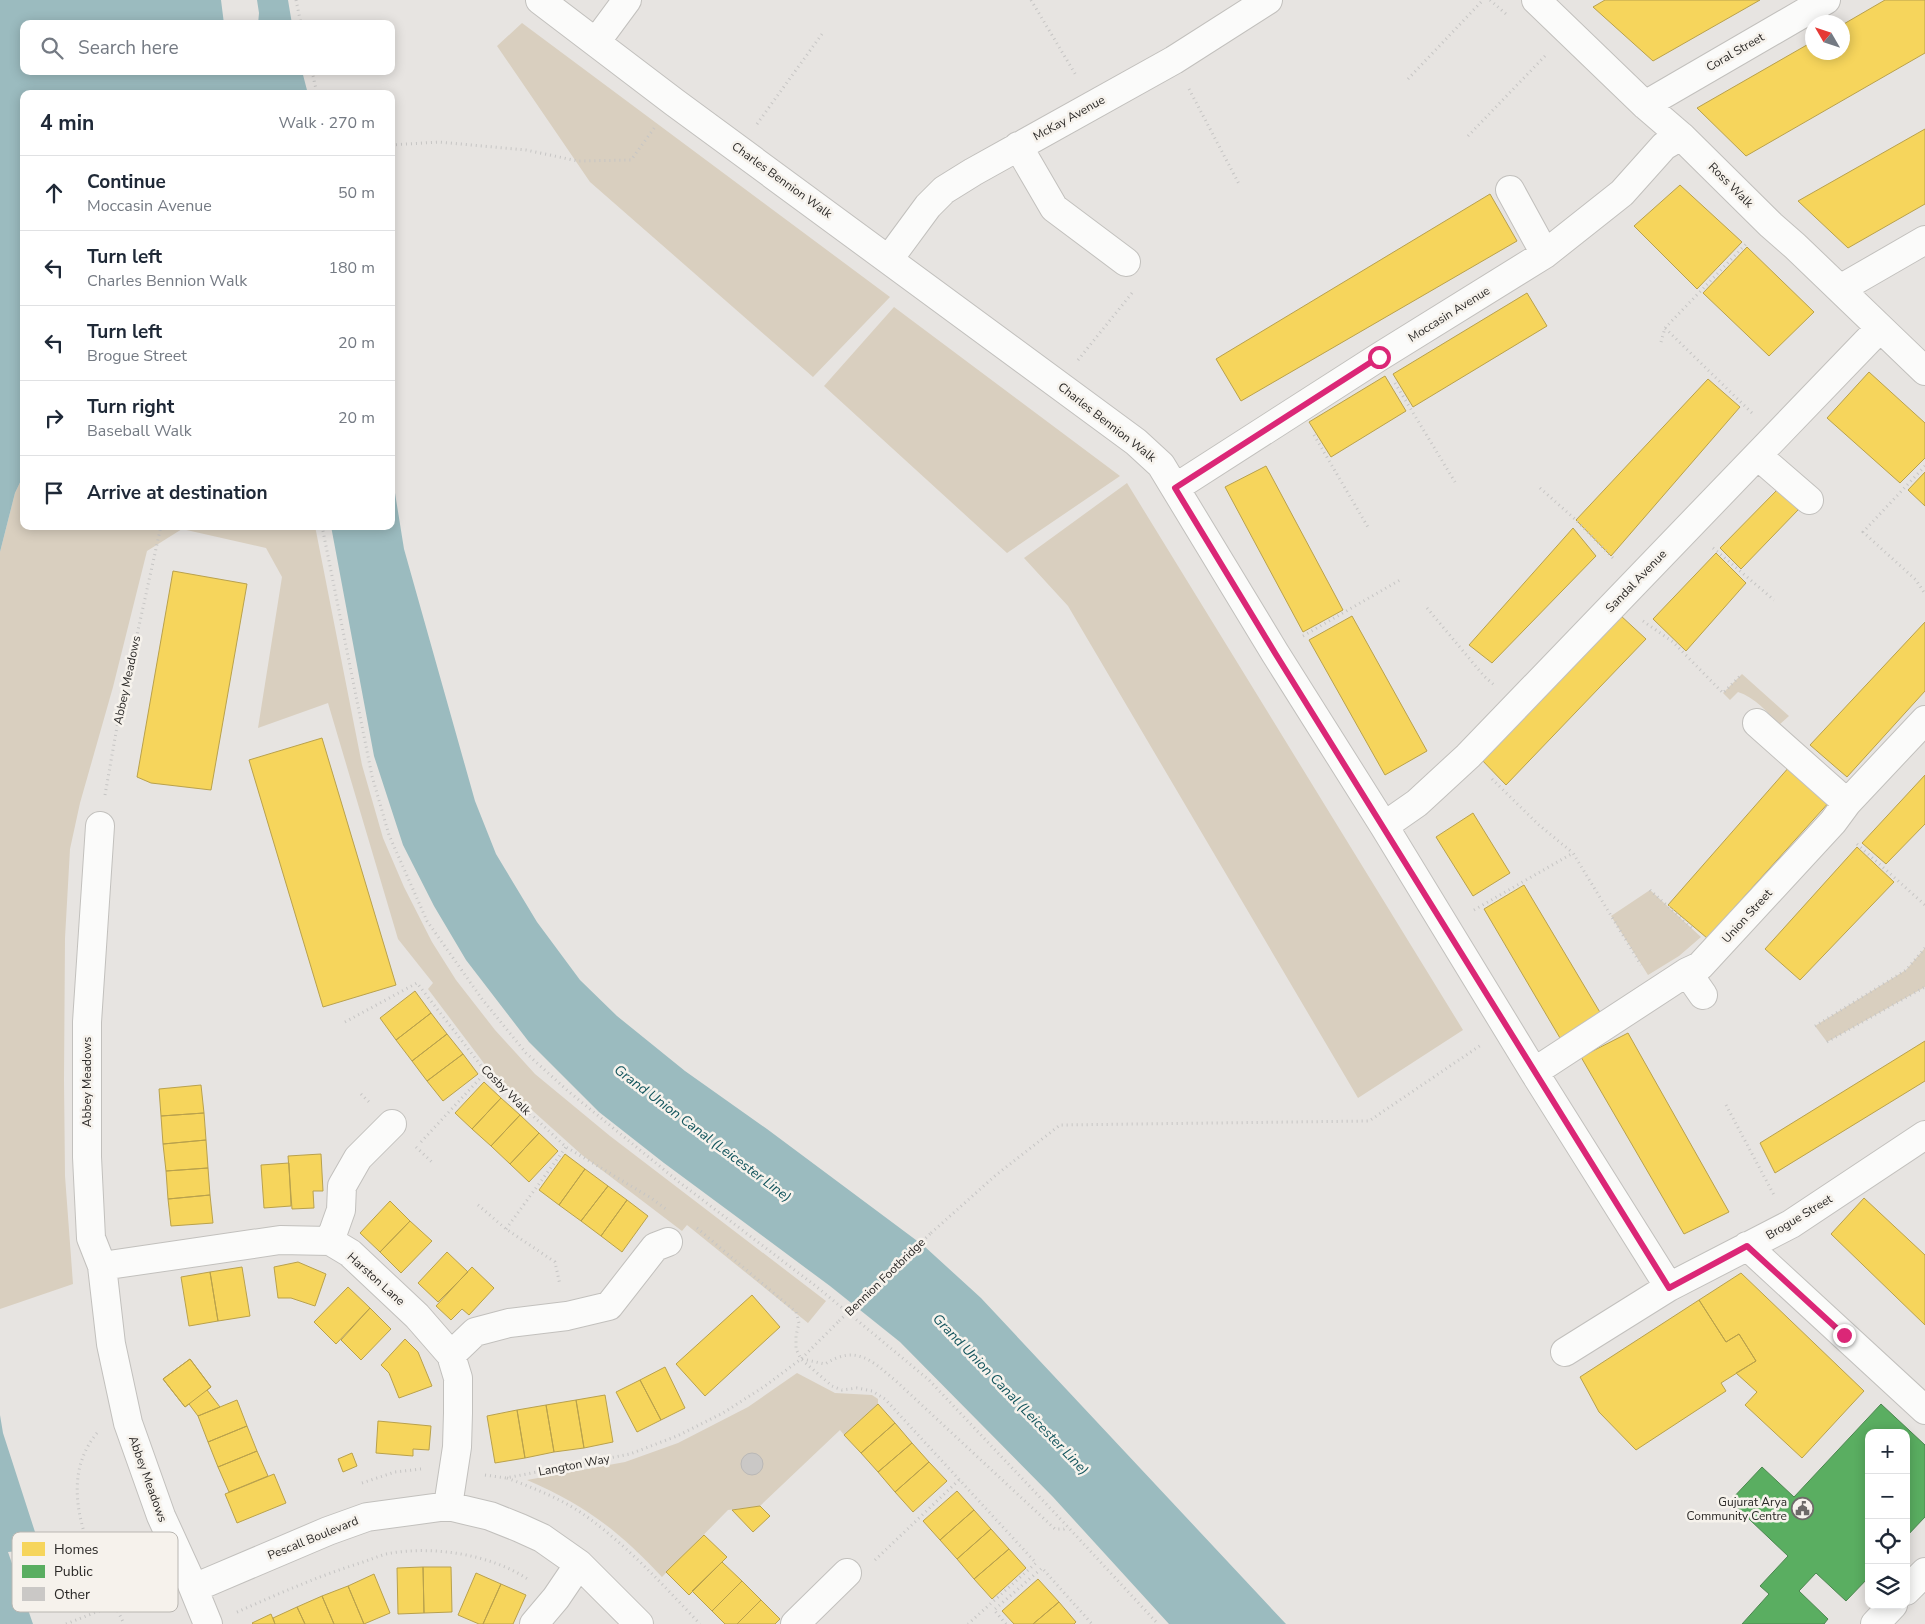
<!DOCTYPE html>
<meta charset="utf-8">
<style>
:root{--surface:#fff;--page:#f2f2f3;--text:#1f2937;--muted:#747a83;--line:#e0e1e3}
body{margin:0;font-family:"Nunito Sans",sans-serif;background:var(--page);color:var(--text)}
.controls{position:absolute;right:15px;bottom:15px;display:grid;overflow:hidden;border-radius:10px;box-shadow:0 2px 12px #0003}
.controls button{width:45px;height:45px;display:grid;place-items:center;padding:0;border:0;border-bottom:1px solid var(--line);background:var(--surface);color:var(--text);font:25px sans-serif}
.compass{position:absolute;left:1805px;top:15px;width:45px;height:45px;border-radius:50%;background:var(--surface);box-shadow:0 2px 12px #0003;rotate:309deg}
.stop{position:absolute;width:15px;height:15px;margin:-11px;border:4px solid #db2777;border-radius:50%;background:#fff}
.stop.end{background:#db2777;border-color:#fff;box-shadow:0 1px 5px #0008}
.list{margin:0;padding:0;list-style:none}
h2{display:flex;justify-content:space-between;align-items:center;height:65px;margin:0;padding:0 20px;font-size:21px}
h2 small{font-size:16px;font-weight:400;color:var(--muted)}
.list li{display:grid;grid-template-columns:32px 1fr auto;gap:15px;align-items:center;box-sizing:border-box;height:75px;padding:0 20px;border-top:1px solid var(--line)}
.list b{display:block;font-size:19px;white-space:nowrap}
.list p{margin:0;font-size:16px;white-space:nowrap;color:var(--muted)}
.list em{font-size:16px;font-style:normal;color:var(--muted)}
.icon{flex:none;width:28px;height:28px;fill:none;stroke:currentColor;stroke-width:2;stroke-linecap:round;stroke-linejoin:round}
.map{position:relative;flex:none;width:1925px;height:1624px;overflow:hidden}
.search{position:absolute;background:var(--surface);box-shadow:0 2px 12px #0003;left:20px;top:20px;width:375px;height:55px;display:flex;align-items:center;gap:12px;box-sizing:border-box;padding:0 18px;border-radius:10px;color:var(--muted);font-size:19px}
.panel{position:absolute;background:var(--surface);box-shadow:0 2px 12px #0003;left:20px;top:90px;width:375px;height:440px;border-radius:10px}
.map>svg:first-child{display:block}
</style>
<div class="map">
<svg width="1925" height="1624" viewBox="0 0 1925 1624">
<rect width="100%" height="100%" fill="#e7e4e1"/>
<path fill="#d9cfbf" d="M522,23L890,297L813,377L590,182L497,46Z
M894,307L1120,476L1007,553L824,386Z
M24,474V526H315L362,765L383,838L404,887L432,942L456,980L495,1030L535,1074L610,1136L826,1301L808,1323L687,1225L682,1231L582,1155L492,1074L428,989L433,983L398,939L328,703L258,728L282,577L266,548L182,529L147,551L113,687L80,803L70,849L65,938L64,1080L65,1176L73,1284L0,1309V552L15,493Z
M1127,483L1463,1030L1358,1098L1068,606L1024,558Z
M1742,674L1789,716L1779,725C1768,712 1754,697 1738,692L1730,700L1723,693Z
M1650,890L1701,937L1679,956L1648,975L1611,916Z
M1925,948V987L1827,1042L1815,1026L1906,970Z
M797,1373L835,1393L872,1395L878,1399V1404L844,1435L840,1430L760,1506L728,1510L662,1577C619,1531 585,1505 527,1480L625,1462L678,1443L748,1407Z"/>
<path fill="#9bbbbf" d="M0,0H221L224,24H24V71H302L308,94H24V474L15,493L0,552Z
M257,0H288L292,24H258L259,13Z
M391,468L404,549L475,801L496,854L537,922L580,980L617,1016L685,1071L767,1129L924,1246L981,1298L1286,1624H1169L1053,1497L900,1342L830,1286L664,1163L599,1112L529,1042L466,960L434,906L403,845L374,756L331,526H391Z
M0,1415L3,1433L46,1566L36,1574L18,1551L8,1552L33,1624H0Z"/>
<path fill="#f6d55c" stroke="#b9a14c" d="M1605,0H1760L1653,61L1593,7Z
M1885,0H1925V53L1746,156L1697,108L1812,42V52H1842V25Z
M1925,129V204L1848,248L1798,201Z
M1680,185L1742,242L1697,289L1634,226Z
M1490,194L1517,241L1241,401L1216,359Z
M1747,247L1814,312L1769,356L1703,293Z
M1527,293L1547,326L1413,407L1393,374Z
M1869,372L1925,423V458L1900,483L1827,418Z
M1385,376L1406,411L1331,457L1309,422Z
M1708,379L1740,407L1611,556L1576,520Z
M1266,466L1343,610L1303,632L1225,487Z
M1925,472V506L1908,490Z
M1778,489L1798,510L1741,569L1720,548Z
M1573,528L1596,556L1492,663L1469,645Z
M1716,553L1746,583L1686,651L1653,619Z
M173,571L247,584L211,790L151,783L137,777Z
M1620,615L1646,639L1506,785L1480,758Z
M1352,616L1427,751L1385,775L1309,640Z
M1925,622V691L1847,777L1810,745Z
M322,738L396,985L323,1007L249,760Z
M1790,766L1831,800L1707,938L1668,905Z
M1925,775V824L1886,864L1862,843Z
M1473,813L1510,873L1473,896L1436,837Z
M1857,847L1894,882L1800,980L1765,949Z
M1524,885L1601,1014L1560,1038L1484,909Z
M415,991L431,1013L396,1040L380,1018Z
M431,1013L447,1034L412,1061L396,1040Z
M1628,1033L1729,1212L1684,1234L1581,1057Z
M447,1034L463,1054L427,1081L412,1061Z
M1925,1041V1081L1775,1173L1760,1143Z
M463,1054L478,1074L443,1101L427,1081Z
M484,1082L501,1098L472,1129L455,1113Z
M201,1085L204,1113L161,1116L159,1089Z
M501,1098L520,1115L491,1146L472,1129Z
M204,1113L206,1140L163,1144L161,1116Z
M520,1115L539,1133L510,1164L491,1146Z
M539,1133L558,1151L529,1182L510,1164Z
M206,1140L208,1168L166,1171L163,1144Z
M321,1154L323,1191H313L314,1208L292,1209L288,1156Z
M565,1154L585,1169L559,1205L539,1190Z
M289,1163L291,1206L264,1208L261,1165Z
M208,1168L210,1195L168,1199L166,1171Z
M585,1169L608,1186L581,1221L559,1205Z
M608,1186L627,1200L601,1236L581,1221Z
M210,1195L213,1223L171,1226L168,1199Z
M1864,1198L1925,1255V1325L1831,1234Z
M627,1200L648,1216L622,1252L601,1236Z
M390,1201L410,1221L380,1252L360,1233Z
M410,1221L432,1241L401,1273L380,1252Z
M447,1252L468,1272L438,1302L418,1283Z
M298,1262L326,1274L315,1306L291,1298H278L274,1267Z
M242,1267L250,1316L218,1321L210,1272Z
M472,1267L494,1288L469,1315L462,1309L451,1320L436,1306Z
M210,1272L218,1321L189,1326L181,1277Z
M1741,1273L1864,1391L1802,1458L1745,1405L1757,1392L1736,1373L1756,1361L1739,1334L1726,1342L1699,1300Z
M348,1287L370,1308L336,1344L314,1322Z
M752,1295L780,1327L705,1396L676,1364Z
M1699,1300L1726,1342L1739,1334L1756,1361L1721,1383L1726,1391L1636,1450L1599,1412L1580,1377Z
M370,1308L391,1329L361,1360L341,1340Z
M405,1339L418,1352L432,1386L399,1398L389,1373L381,1365Z
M190,1359L211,1387L185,1407L163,1379Z
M190,1359L211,1387L207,1390L220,1407L198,1416L189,1404L185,1407L163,1379Z
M665,1367L685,1408L661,1420L640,1380Z
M640,1380L661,1420L637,1432L616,1392Z
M605,1395L613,1442L584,1448L576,1400Z
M237,1400L247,1426L208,1442L198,1416Z
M576,1400L584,1448L554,1452L546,1405Z
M878,1404L895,1423L861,1453L844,1435Z
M546,1405L554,1452L525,1458L517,1410Z
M517,1410L525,1458L495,1463L487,1416Z
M378,1421L431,1426L429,1450L413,1449V1456L376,1453Z
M895,1423L912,1443L878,1472L861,1453Z
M247,1426L257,1451L218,1467L208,1442Z
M912,1443L929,1462L895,1492L878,1472Z
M257,1451L268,1476L229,1492L218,1467Z
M352,1453L357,1466L343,1472L338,1459Z
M929,1462L947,1481L913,1512L895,1492Z
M274,1474L286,1503L237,1523L225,1494Z
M957,1491L974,1510L940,1540L923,1521Z
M760,1506L770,1516L753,1532L732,1510Z
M974,1510L991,1529L957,1559L940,1540Z
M991,1529L1009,1549L974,1579L957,1559Z
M704,1535L727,1557L689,1595L666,1572Z
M1009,1549L1026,1568L992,1599L974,1579Z
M722,1562L742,1581L712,1611L692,1591Z
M423,1567L424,1613L398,1614L397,1568Z
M423,1567H451L452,1612L424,1613Z
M476,1573L501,1584L483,1624H479L458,1615Z
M374,1574L390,1613L364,1624L348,1586Z
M1038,1579L1059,1602L1033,1624H1014L1002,1611Z
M742,1581L761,1600L737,1624H725L712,1611Z
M501,1584L526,1595L513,1624H483Z
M348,1586L364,1624H334L322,1596Z
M322,1596L334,1624H305L297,1607Z
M761,1600L780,1619L775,1624H737Z
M1059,1602L1076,1622L1074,1624H1033Z
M297,1607L305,1624H275L273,1618Z
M271,1614L275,1624H253L252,1623Z"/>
<path fill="#5aae61" stroke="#4c8650" d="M1881,1404L1925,1445V1517L1906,1537V1433H1869V1577L1846,1601L1816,1573L1799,1591L1828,1619L1824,1624H1742L1769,1594L1760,1586L1788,1556L1730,1501L1762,1467L1794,1497Z"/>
<path fill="#cac8c6" stroke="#bab8b6" d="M741 1464a11 11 0 1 1 22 0a11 11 0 1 1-22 0Z"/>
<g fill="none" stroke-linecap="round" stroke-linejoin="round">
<defs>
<path id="minor" d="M540,0L674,102L1136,442L1161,465L1275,653L1384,826L1534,1072L1669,1287
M1536,0L1645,105L1681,136L1771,225L1795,246L1925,371
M596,42L627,0
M1645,105L1826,0
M1018,146L1054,208L1126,262
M1510,190L1545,254
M889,259L928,206L944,190L973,172L1174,60L1268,0
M1840,289L1925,240
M1758,456L1809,500
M1175,488L1379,357L1545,254L1622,193L1664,146L1681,136
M1757,723L1847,803
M100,826L87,1022V1157L91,1238L102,1266L111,1344L128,1423L161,1516L188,1575L208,1624
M1384,826L1417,803L1468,756L1880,328
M1687,972L1703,995
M1534,1072L1687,972L1700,966L1833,822L1847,803L1925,720
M330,1241L341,1210L342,1186L358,1158L392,1124
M1747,1246L1925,1410
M102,1266L280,1240L330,1241L350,1253L417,1316L451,1355L458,1378V1413L457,1447L448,1506
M1565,1352L1669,1287L1791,1224L1925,1135
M451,1355L475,1332L509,1323L567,1316L609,1306L655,1247L668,1242
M194,1588L328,1531L367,1517L448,1506L490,1516L520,1528L542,1538L579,1564L639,1624
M1906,1591L1925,1572
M534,1624L556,1598L579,1564
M795,1624L847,1573
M1875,1624L1893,1605"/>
</defs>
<use href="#minor" stroke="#c2c0bd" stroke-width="30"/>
<path stroke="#c6c5c4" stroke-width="3" stroke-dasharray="1 4" stroke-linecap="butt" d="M296,0L301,24
M1031,0L1077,77
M1490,0L1506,14
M312,71L317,94
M1408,79L1483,0
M1189,89L1239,184
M757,124L822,34
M1468,136L1546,55
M391,145L439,142L526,150L578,161L631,160L655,127
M1665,328L1746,244
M1661,342L1665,328L1753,414
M1078,360L1132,293
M1395,383L1455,482
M1314,435L1369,529
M1925,466L1863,532L1916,580L1925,594
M1540,488L1576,520L1613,558
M322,526L372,776L389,835L427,921L482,999L526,1053L568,1091L679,1182L817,1287L929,1380L1068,1527L1158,1624
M1713,548L1774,600
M1427,608L1484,676L1494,685
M1643,621L1673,642L1723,693L1742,674
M1303,636L1400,580
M1492,779L1539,825L1573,853
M105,795L118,721L161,526
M1857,844L1925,905
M1650,890L1692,928
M1474,910L1573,853L1641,965
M345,1022L417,983L486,1072L566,1147L651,1198L667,1210
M1815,1026L1906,970L1925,948
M1827,1042L1925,987
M361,1094L369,1102
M1726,1105L1775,1197
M421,1142L486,1072
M416,1147L434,1164
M478,1205L506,1229L555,1262L560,1285
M697,1228L796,1312L799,1323L796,1336V1349L801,1359L832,1386L842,1390L857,1388L872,1391L885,1399L1036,1563L968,1624
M506,1229L566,1147
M931,1233L996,1175L1060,1125L1369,1121L1481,1045
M802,1359L825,1364C857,1344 872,1361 896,1381L1055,1529H1064L1068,1527
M97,1433C50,1490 98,1568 124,1624
M485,1475L506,1478L630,1454L677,1436L723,1413L765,1386L801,1359L839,1321
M507,1478C533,1488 560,1498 583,1514C627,1545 663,1585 700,1624
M362,1483L395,1472L421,1469
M875,1560L960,1479
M237,1612C276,1595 316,1577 357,1564C367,1561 376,1557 386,1554C431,1545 491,1554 529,1580
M1006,1624L994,1610L1042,1568L1092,1624"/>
<use href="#minor" stroke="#fbfbfa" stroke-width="28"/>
<path stroke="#c6c5c4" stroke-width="3" stroke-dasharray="1 4" stroke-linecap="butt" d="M839,1321L931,1233
M66,1624L152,1590"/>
</g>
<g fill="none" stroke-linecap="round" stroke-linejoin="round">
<path stroke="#db2777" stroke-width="6" d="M1379,357L1175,488L1275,653L1669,1288L1747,1246L1844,1335"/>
</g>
<defs>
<symbol id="civic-ring" viewBox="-11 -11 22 22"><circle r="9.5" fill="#f6f2ec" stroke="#6d6a68" stroke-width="1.5"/><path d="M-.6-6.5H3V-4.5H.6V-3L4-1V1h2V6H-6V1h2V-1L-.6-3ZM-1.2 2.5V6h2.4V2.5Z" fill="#6d6a68"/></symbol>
</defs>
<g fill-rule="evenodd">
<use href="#civic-ring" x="1790" y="1496" width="25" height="25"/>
</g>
<g text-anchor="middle" stroke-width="5" stroke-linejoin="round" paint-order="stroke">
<g font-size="12" fill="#2b2927" stroke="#f6f2ec">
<text transform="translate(1735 52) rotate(-30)" y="4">Coral Street</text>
<text transform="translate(1069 118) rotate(-29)" y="4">McKay Avenue</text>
<text transform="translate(782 180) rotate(36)" y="4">Charles Bennion Walk</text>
<text transform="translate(1731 185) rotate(45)" y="4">Ross Walk</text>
<text transform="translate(1449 314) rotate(-32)" y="4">Moccasin Avenue</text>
<text transform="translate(1107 422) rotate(38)" y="4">Charles Bennion Walk</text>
<text transform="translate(1636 581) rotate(-46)" y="4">Sandal Avenue</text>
<text transform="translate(127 680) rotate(-78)" y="4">Abbey Meadows</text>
<text transform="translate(1747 916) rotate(-48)" y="4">Union Street</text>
<text transform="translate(87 1082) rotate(-90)" y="4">Abbey Meadows</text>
<text transform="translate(506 1090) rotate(45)" y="4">Cosby Walk</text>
<text transform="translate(1799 1217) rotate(-31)" y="4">Brogue Street</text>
<text transform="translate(885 1277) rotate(-44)" y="4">Bennion Footbridge</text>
<text transform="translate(376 1279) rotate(42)" y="4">Harston Lane</text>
<text transform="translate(574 1465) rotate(-11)" y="4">Langton Way</text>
<text transform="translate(148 1479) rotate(70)" y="4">Abbey Meadows</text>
<text transform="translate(313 1538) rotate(-22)" y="4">Pescall Boulevard</text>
</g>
<g font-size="12" fill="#2b2927" stroke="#f6f2ec" text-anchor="end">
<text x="1787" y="1506">Gujurat Arya<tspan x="1787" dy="14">Community Centre</tspan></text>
</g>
<g font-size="14" font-style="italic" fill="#13555d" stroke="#f6f2ec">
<text transform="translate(703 1133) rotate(37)" y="5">Grand Union Canal (Leicester Line)</text>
<text transform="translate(1011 1394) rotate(46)" y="5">Grand Union Canal (Leicester Line)</text>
</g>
</g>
<rect x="12" y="1532" width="166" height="80" rx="8" fill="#f6f2ec" stroke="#b9b6b1" stroke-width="1"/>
<rect x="22" y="1542" width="23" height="14" fill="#f6d55c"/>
<rect x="22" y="1565" width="23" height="13" fill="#5aae61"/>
<rect x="22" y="1587" width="23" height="14" fill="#cac8c6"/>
<g font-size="14" fill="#2b2927">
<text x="54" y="1554">Homes</text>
<text x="54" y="1576">Public</text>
<text x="54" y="1599">Other</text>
</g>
</svg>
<div class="controls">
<button>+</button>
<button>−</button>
<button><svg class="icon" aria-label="locate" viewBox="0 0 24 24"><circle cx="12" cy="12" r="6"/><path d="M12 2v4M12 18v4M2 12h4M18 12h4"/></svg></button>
<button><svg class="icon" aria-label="layers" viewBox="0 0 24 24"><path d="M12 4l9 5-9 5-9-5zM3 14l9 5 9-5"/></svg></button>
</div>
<svg class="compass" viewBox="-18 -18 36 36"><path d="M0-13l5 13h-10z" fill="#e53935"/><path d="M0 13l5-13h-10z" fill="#747a83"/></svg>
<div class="stop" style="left:1379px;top:357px"></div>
<div class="stop end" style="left:1844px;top:1335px"></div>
<div class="search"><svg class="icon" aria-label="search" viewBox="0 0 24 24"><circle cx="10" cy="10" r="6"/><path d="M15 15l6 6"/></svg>Search here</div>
<section class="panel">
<h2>4 min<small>Walk · 270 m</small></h2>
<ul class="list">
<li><svg class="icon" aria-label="ahead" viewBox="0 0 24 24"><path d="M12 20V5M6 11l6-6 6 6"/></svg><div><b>Continue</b><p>Moccasin Avenue</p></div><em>50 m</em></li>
<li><svg class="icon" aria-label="left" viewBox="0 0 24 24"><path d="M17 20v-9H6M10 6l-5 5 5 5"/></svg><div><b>Turn left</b><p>Charles Bennion Walk</p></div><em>180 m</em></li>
<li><svg class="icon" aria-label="left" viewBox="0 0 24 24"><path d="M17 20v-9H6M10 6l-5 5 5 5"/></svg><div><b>Turn left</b><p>Brogue Street</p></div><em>20 m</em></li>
<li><svg class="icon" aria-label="right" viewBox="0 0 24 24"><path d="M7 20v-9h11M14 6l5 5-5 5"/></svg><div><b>Turn right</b><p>Baseball Walk</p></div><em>20 m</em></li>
<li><svg class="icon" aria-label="arrive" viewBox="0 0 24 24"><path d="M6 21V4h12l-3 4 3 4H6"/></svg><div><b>Arrive at destination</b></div></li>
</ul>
</section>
</div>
